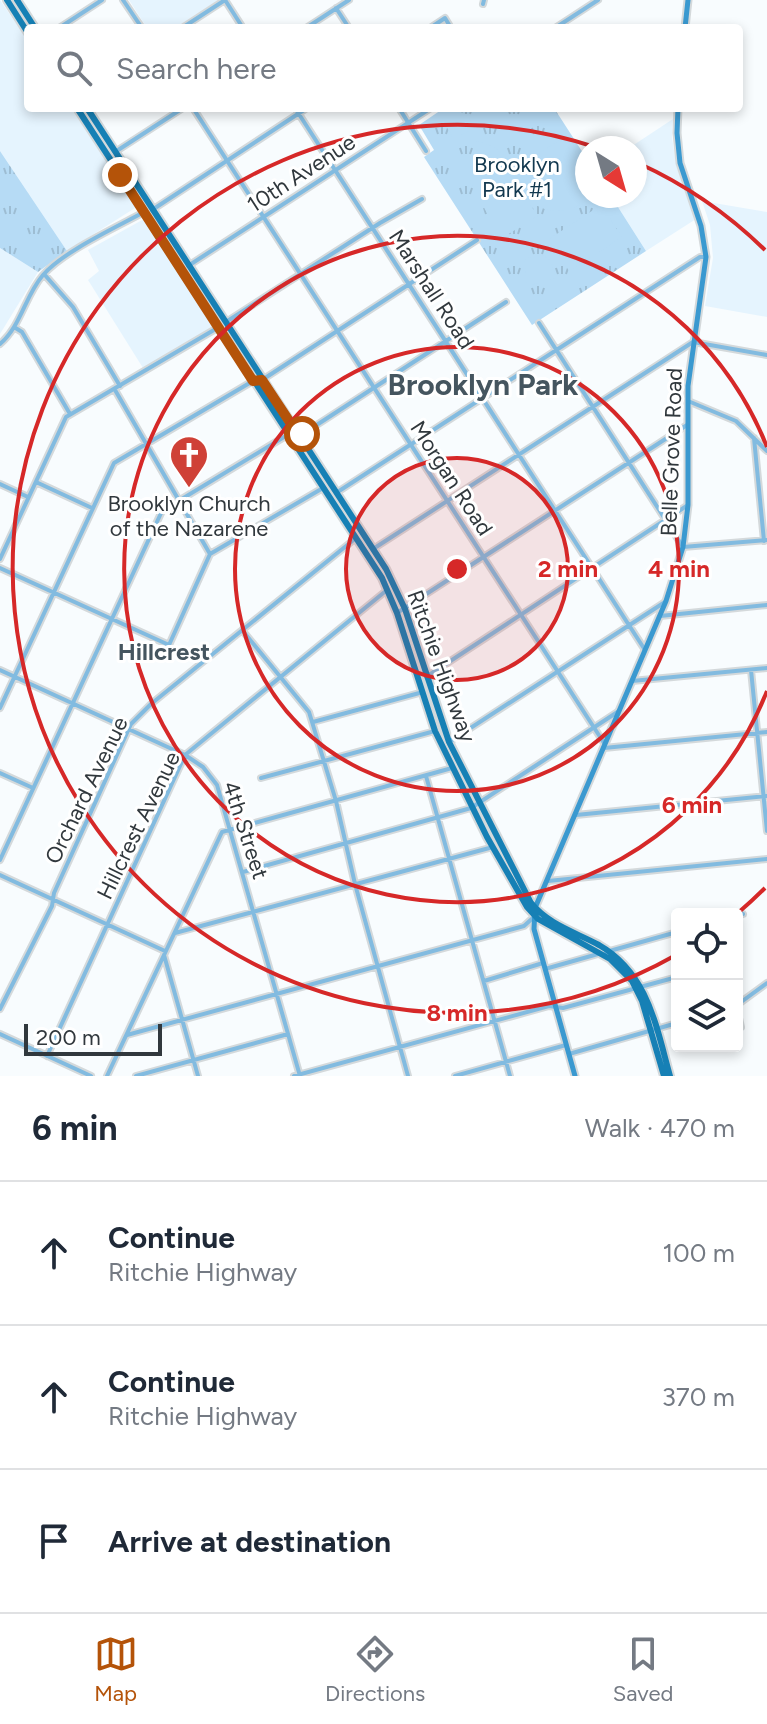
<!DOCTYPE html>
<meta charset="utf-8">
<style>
:root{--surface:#fff;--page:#f6f6f7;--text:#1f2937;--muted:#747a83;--line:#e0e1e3;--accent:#b45309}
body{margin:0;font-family:Figtree,sans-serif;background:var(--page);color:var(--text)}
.controls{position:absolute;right:24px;bottom:24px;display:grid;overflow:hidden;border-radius:8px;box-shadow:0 4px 12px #0003}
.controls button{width:72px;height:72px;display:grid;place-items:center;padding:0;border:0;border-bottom:2px solid var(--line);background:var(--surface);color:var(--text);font:40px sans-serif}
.compass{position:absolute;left:575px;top:136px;width:72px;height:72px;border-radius:50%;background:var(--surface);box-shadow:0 4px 12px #0003;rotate:143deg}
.scale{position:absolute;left:24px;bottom:20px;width:138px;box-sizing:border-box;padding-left:8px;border:4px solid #31383d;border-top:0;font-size:22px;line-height:28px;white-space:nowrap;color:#31383d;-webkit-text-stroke:6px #fff;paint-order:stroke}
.stop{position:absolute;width:24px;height:24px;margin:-18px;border:6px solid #b45309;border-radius:50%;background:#fff}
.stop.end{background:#b45309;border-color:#fff;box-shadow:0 2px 8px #0008}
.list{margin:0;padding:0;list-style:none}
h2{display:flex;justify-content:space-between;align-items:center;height:104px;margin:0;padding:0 32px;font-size:34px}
h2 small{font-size:26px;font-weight:400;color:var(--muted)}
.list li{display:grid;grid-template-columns:52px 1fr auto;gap:24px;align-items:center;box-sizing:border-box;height:144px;padding:0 32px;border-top:2px solid var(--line)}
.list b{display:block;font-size:30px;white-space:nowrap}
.list p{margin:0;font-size:26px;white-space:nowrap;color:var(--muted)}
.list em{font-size:26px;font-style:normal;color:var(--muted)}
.icon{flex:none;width:44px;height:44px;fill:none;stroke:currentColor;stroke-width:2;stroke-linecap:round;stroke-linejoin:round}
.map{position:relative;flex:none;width:767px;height:1076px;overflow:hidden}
.search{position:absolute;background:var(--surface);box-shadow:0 4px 12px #0003;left:24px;right:24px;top:24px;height:88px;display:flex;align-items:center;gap:20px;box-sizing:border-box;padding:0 28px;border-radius:8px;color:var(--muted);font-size:30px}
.sheet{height:536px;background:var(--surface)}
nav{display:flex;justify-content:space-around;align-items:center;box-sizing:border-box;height:112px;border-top:2px solid var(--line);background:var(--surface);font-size:22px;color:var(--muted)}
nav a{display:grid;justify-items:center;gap:4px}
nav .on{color:var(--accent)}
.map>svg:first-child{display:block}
</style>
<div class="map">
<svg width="767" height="1076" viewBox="0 0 767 1076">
<defs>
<pattern id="grass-tufts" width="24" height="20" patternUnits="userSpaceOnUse" patternTransform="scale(2)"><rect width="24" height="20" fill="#b6dbf5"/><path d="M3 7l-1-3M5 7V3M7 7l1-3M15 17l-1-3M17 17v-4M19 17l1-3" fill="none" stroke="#9dbdd3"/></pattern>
</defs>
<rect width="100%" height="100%" fill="#f8fcfe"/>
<path fill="#e5f4fe" d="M0,0L28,41V108H71L135,205V208L67,251L0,151Z
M129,0H218L175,28H147Z
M673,119L672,137L676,164L696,219L646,251L611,196H635V148H629Z
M702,201L767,212V317L705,306L713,258L710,225Z
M144,219L214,328L143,368L88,280L99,271L88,250Z
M0,248L38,272L0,334Z"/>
<path fill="url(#grass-tufts)" d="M444,108H554L587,159V196H611L646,251L532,325L424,157L434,150L419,125Z
M0,151L67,251L38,272L0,248Z"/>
<path fill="#b6dbf5" d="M459,111L468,116L475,128L456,138H453L441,117Z
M563,138L567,139L587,170V196H594C574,210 555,218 533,203L514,169Z
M475,141C501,145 516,163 512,190L473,186L470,182Z
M502,192C519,194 530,202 538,216L505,236L498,234L480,200Z
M601,205L622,237L569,271L549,239Z
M535,254H541L551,261L556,278L531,285L527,283L524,261Z"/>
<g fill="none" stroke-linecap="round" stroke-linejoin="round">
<defs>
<path id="minor" d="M225,0L243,28
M483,4L484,0
M336,8L349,28
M59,28L102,0
M182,28L225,0
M306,28L349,0
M430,28L445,18L451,28
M295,108L645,650
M399,108L426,151
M115,152L183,108
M152,210L307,108
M44,274L73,307L120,386
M226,322L380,223L422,199
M539,323L683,547L767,540
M14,327L22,332L70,414
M0,344C21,326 25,296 43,275C64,251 115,228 144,212
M115,390L210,554
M688,401L736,421L767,451
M754,438L764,541
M292,441L506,302
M36,482L92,508
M0,484L28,497
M336,493L700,257H706
M373,549L693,342L767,355
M0,559L66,417L219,327
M0,568L169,645L210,554L323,488
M397,613L687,425
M660,616L767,605
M242,630L309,712L336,801L355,884L408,1076
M0,670L185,755L203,767L217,785L300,1076
M751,670L767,831
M426,677L688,505
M632,681L767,668
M0,708L114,463L253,381L262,380L477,240
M313,722L423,692
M449,742L665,602
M604,748L767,732
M0,773L33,788
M426,776L510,1076
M261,778L435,731
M576,815L767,796
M0,860L162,511L289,434
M243,872L471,808L619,711
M0,875L165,951
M548,881L767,859
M737,916L743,914
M175,933L493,847
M606,952L677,932
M164,955L198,1076
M545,969L598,954
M484,981L543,963
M737,1005L767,983
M0,1009L52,906L54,893L131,724L151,704L356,538
M737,1009L741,1027
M0,1034L91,1076
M127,1035L524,926L535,916
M569,1054L677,1023
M47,1056L185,755L387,590
M107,1076L222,832L452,768
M136,1076L288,1034
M294,1076L549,1006L563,1008L677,977
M455,1076L566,1045"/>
<path id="tertiary" d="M123,0L142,28
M555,28L598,0
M193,108L604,743
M188,266L431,108"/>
<path id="secondary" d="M685,28L688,0
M575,1076L534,929L535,908L666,601L683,547L688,505V386L706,257L701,226L680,163L677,133L678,108"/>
<path id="primary" d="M7,0L28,33
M17,0L35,28
M77,108L382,578L397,613L435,731L487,837L527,907L538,919L610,959L632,981L642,1001L664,1076
M87,108L386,569L405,609L449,742L531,903C549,925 575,932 599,945C648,973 656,1026 670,1076"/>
</defs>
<use href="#minor" stroke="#d4d9db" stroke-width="8"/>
<use href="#tertiary" stroke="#d4d9db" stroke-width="8"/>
<use href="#secondary" stroke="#d4d9db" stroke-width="9"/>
<use href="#primary" stroke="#d4d9db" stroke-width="10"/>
<use href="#minor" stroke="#82bbe0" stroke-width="4"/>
<use href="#tertiary" stroke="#82bbe0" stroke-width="4"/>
<use href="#secondary" stroke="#3a99d0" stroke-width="5"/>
<use href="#primary" stroke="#1680b5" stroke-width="6"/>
</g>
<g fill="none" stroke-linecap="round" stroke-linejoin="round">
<path stroke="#b45309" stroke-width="10" d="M120,175L253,381L262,380L299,436L302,434"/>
</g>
<circle cx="457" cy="569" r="111" fill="#d62828" fill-opacity=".12"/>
<g fill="none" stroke="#d62828" stroke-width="4">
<circle cx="457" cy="569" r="111"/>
<circle cx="457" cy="569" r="222"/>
<path d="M767 691A333 333 0 1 1 767 447"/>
<path d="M765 888A444 444 0 0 1 739 912M676 955A444 444 0 1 1 598 148M638 163A444 444 0 0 1 765 250"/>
</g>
<defs>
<symbol id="church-pin" viewBox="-11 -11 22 30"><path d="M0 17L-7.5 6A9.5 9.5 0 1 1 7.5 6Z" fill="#cf4137" stroke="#fff"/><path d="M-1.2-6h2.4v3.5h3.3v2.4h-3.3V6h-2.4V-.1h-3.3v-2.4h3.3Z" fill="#fff"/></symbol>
</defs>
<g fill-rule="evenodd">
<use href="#church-pin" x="167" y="433" width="44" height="60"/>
</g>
<g text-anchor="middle" stroke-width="6" stroke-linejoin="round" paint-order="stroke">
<g font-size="22" fill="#12384f" stroke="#fff">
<text x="517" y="172">Brooklyn<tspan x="517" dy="25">Park #1</tspan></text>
</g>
<g font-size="22" fill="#31383d" stroke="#fff">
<text transform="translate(301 173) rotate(-33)" y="8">10th Avenue</text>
<text transform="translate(432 289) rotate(57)" y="8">Marshall Road</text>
<text transform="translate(671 452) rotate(-88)" y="8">Belle Grove Road</text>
<text transform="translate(452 478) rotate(57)" y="8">Morgan Road</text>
<text transform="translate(442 666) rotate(70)" y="8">Ritchie Highway</text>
<text transform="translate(86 790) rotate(-64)" y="8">Orchard Avenue</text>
<text transform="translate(138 825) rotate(-64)" y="8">Hillcrest Avenue</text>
<text transform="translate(246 830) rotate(72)" y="8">4th Street</text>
</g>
<g font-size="22" fill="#31383d" stroke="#fff">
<text x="189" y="511">Brooklyn Church<tspan x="189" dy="25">of the Nazarene</tspan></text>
</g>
<g font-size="24" font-weight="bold" fill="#45555f" stroke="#fff">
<text x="164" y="660">Hillcrest</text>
</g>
<g font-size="30" font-weight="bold" fill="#45555f" stroke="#fff">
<text x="483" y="395">Brooklyn Park</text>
</g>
</g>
<circle cx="457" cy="569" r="12" fill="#d62828" stroke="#fff" stroke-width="4"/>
<g font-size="24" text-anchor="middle" font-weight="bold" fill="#d62828" stroke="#fff" stroke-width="6" stroke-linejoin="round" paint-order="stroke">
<text x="568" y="577">2 min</text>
<text x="679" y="577">4 min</text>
<text x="692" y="813">6 min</text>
<text x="457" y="1021">8 min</text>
</g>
</svg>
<div class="controls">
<button><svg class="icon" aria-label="locate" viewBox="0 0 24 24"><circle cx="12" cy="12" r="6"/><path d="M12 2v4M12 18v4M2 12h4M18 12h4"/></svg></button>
<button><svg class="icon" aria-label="layers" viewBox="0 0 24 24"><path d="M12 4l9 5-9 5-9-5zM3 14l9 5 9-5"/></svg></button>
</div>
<svg class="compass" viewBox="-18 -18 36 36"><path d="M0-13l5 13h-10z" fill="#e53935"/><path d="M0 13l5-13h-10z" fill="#747a83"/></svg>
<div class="scale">200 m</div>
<div class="stop" style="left:302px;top:434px"></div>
<div class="stop end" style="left:120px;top:175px"></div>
<div class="search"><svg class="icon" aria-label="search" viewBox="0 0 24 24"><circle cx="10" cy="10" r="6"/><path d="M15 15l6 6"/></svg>Search here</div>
</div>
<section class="sheet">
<h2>6 min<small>Walk · 470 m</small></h2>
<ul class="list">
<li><svg class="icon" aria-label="ahead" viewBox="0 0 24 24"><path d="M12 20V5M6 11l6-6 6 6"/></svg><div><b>Continue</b><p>Ritchie Highway</p></div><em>100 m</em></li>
<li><svg class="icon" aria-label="ahead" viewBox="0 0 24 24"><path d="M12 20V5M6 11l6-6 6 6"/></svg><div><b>Continue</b><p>Ritchie Highway</p></div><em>370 m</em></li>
<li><svg class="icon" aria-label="arrive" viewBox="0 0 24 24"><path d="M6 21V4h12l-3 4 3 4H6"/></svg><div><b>Arrive at destination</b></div></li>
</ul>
</section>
<nav>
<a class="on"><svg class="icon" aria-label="map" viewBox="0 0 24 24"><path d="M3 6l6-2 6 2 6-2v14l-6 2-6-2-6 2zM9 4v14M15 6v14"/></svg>Map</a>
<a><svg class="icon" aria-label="directions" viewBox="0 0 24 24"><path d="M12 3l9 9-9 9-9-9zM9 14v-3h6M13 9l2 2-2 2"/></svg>Directions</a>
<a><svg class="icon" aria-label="saved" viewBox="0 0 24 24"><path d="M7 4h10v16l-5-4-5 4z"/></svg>Saved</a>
</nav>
